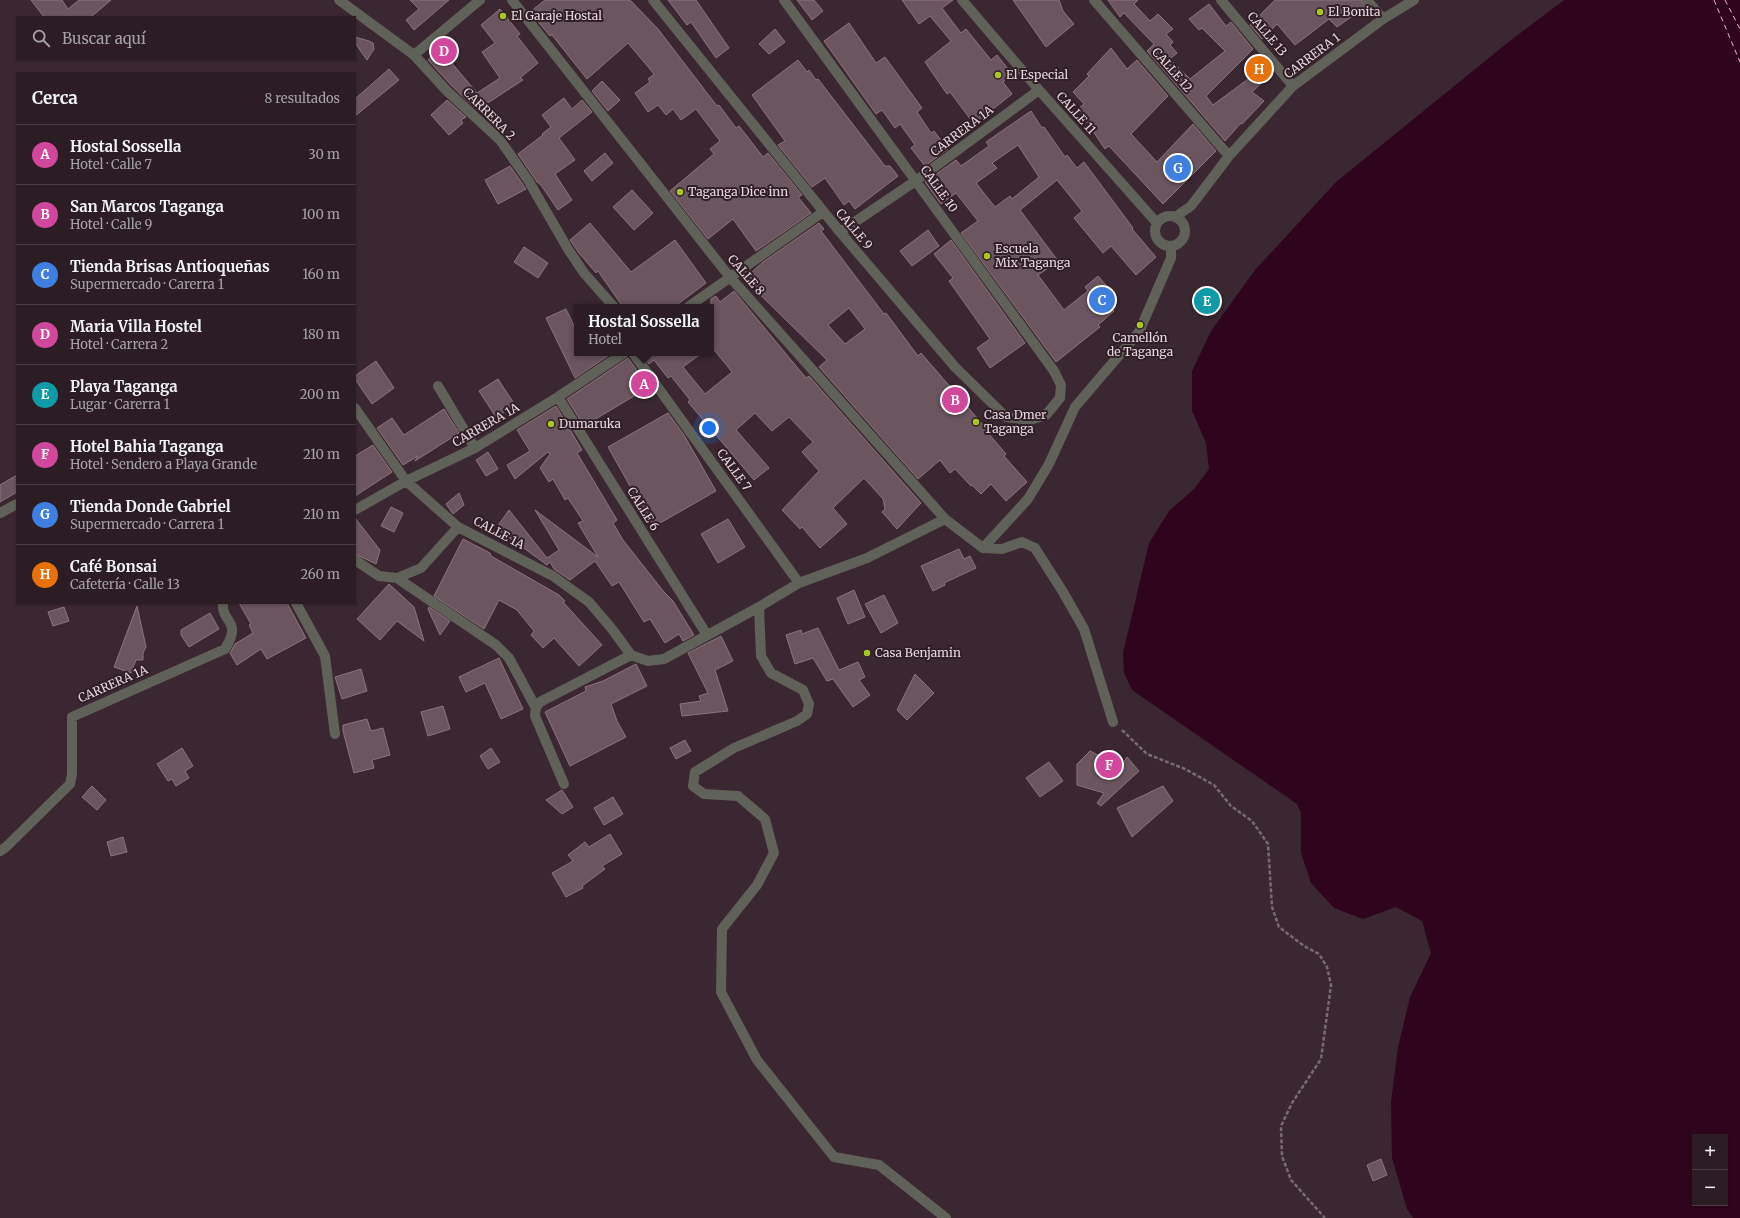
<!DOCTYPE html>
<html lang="es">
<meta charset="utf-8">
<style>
:root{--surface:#2c1d25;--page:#34262d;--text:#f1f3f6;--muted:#a6a2a7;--line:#483b42;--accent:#a7c81f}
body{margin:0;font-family:Merriweather,serif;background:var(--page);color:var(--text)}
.controls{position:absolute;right:12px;bottom:12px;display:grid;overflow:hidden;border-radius:0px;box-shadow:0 1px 3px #0004}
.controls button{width:36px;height:36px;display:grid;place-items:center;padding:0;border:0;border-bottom:1px solid var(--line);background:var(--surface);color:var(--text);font:20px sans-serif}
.you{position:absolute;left:709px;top:428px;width:14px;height:14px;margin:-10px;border:3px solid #fff;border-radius:50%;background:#1a73e8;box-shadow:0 0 0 6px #1a73e833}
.badge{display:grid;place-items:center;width:26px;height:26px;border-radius:50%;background:var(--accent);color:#fff;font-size:13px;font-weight:700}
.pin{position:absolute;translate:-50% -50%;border:2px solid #fff;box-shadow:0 1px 4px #0006}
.popup{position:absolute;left:574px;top:304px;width:140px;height:52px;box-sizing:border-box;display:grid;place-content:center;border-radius:0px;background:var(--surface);filter:drop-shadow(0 1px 3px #0005);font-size:13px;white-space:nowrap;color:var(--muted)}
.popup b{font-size:15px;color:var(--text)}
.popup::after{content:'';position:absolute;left:50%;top:100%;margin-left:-8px;border:8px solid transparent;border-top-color:var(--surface)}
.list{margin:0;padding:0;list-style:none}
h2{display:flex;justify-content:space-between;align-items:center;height:52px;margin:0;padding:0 16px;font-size:17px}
h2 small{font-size:13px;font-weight:400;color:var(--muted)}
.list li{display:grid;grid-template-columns:26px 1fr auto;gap:12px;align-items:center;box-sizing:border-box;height:60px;padding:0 16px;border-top:1px solid var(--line)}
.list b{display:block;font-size:15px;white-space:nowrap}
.list p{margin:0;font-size:13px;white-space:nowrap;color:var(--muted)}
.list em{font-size:13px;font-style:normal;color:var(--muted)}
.icon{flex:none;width:22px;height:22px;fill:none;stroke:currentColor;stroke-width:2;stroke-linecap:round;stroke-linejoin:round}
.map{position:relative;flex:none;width:1740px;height:1218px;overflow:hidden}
.search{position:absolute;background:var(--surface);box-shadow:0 1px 3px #0004;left:16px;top:16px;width:340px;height:44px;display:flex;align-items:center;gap:10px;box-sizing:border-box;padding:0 14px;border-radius:0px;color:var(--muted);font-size:15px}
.panel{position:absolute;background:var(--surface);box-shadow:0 1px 3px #0004;left:16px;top:72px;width:340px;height:532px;border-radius:0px}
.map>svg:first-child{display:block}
</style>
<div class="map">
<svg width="1740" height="1218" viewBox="0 0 1740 1218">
<rect width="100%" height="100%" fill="#3b2731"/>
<path fill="#2f051e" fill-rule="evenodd" d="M1564,0H1740V1218H1413L1407,1209L1392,1158L1391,1102L1398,1047L1410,997L1431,953L1422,921L1396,907L1363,919L1334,908L1311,883L1301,853V813L1297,804L1132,690L1124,673L1123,653L1149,543L1169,511L1194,489L1209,469L1206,443L1192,411V371L1211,331L1255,270L1336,182L1511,40ZM1695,1137H1725V1203H1695Z"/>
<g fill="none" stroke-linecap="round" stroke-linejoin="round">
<path stroke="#f5aed1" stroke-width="1" stroke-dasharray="5 4" stroke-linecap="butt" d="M1714,0L1740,62
M1725,0L1740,29"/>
</g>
<path fill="#6b555f" stroke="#8c747f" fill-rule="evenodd" d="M31,0H62L68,9L79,0H111L91,17H44Z
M410,0H449L414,30L406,20L419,9Z
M545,0H630L658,29L717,106L719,105L736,128L739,126L763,157L768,153L802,195L798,197L811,213L756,251L733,219L708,239L670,191L714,154L710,149L720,141L696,109L681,120L673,109L666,115L658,105L648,112L635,93L650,82L648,79L654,74L628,43L587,79L552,35L550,36L530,12Z
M668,0H696L729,48L716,58L691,22L687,25Z
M797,0H814L823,11L812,20Z
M902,0H953L942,8L961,33L966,29L991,60L997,55L1012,74L1003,82L1012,94L974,124L950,92L947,94L925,62L951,41L930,16L919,24Z
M1013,0H1059L1063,11L1074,24L1046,47Z
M1108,0H1138L1134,4L1150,21L1158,14L1173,29L1166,34L1173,42L1170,45L1177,53L1170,59L1190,79L1225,51L1202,28L1199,30L1189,19L1209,4L1226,26L1231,22L1253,49L1206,96L1213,105L1267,65L1273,72L1252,92L1264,101L1242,124L1241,123L1225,141L1147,51L1154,44L1124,13L1120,17Z
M1275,0H1361L1365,7L1337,27L1329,19L1295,45L1277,24L1262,39L1250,25Z
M500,9L520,34L517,36L538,63L520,78L523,80L477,110L452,86L428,60L440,49L477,93L500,78L482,52L495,43L481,25Z
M849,23L876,63L885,57L922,108L917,112L931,133L934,131L948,149L925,166L911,148L915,145L900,124L895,128L882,110L876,114L824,41Z
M775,29L785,42L769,54L759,44Z
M355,37L369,41L373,43L374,49L367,60L355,43Z
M1111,48L1127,69L1137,60L1168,96L1131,134L1157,162L1193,124L1216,151L1163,204L1109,146L1105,149L1078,109L1084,104L1073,92L1089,76L1087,74Z
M798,60L807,72L809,70L816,80L818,79L885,166H890L898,176L855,209L849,201L844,205L825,178L812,187L778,145L785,141L752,95Z
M389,69L399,80L355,116V99Z
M602,81L620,100L608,111L592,91Z
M564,98L572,109L582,100L592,112L559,138L575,160L555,174L572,200L558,210L541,185L537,182L518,154L543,135L542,134L551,127L542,115Z
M447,100L466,117L461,120L463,123L449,135L431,115Z
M1031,111L1042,128L1044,127L1065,157L1067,155L1077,168L1084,162L1133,228L1132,229L1156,257L1136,275L1111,246L1103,253L1074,218L1082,211L1057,180L1020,210L1058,261L1038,275L1064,310L1088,291L1085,287L1098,276L1117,298L1109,304L1114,311L1098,325L1100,327L1056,362L961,233L978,221L956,193L941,204L925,182L956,160L961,166L989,146L986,142ZM1018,145L1039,177L1012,199L1010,196L995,207L976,183L997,168L992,163Z
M605,153L613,163L592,181L584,171Z
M510,166L526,189L498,204L485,180Z
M632,190L653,213L634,230L613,207Z
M590,223L631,272L675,240L706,283L674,307H623L598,271L596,273L579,253L570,240Z
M819,223L824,229L821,231L884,314L886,313L918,356L921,353L984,426L983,427L1006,454L1004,456L1027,482L1006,501L991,484L981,494L972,485L971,486L955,469L950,473L940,460L918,479L819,367L827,360L744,279L763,262ZM849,308L865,329L845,344L828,325Z
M928,230L939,246L912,266L900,251Z
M951,240L1025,343L990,368L977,348L990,339L949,281L953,278L934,254Z
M524,247L548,263L538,278L514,262Z
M734,291L806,378L809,376L921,503L897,529L882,512L885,509L883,499L864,478L833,508L847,524L820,548L802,527L800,529L782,510L819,471L802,452L813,442L789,417L772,431L755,413L736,430L769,468L754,480L688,402L690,400L671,376L668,378L654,360L649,364L641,353H702L683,367L705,394L732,372L711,346V299L716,296L720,302Z
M566,309L577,332V353H612L575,378L546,318Z
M628,358L649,387L584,426L567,399Z
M376,361L394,388L372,404L355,379V376Z
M498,379L515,405L496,417L479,391Z
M556,406L582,450L577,453L617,520L613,523L623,540L664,592L673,601L694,635L683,641L679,634L665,643L650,619L644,622L619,582L612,586L595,561L570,580L554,569L550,562L547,565L499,530V524L509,510L547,558L559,550L535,510L598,557L578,523L583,521L568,498L565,500L553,479L549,482L540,468L550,454L548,452L515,479L507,465L530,451L517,430Z
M444,409L459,433L415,461L418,456L403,465L377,428L392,418L404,435Z
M668,413L684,435L716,491L653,527L608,447Z
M373,445L392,472L355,496V456Z
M488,452L498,469L486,476L476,460Z
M17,475V492L0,502V485Z
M459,493L464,505L453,514L446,504Z
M391,507L403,513L394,532L381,526Z
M355,518L380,550L376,564L355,554Z
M728,519L745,547L718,563L701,534Z
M463,539L490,553L491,556L559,595L565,601L563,602L602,645L579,666L554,638L543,648L531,635L534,631L517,610L499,600L484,629L434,596Z
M959,549L964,559L970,556L976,568L944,583L945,585L933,591L921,566Z
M389,584L414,607L424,641L397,621L380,640L357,619Z
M854,590L865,617L848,624L837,598Z
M884,595L898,623L881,633L865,604Z
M239,603H287L306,638L267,659L261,649L237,665L230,653L235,644L253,633L249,625L251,624Z
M137,606L146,647L143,653V660H136L131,673L114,667Z
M64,607L69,621L53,626L48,612Z
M429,607L450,621L440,635L428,609Z
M210,613L219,629L189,647L181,635V630Z
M818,628L839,670L858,662L865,677L859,680L870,695L853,707L833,679L827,681L813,658L795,664L786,635L801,630L802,634Z
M721,636L733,661L715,670L728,711L682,716L680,704L701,701L699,696L708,693L688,653Z
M499,658L523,709L501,719L485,683L466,692L459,677Z
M636,664L647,686L611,704L617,721L626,737L570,766L545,712L586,691L585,687L603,681Z
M361,669L367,691L342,699L335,677Z
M915,674L934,693L907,720L897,710Z
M443,706L450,729L428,736L421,712Z
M367,719L371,731L383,728L390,755L372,760L374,768L354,773L343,731V725Z
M685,740L691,751L676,759L670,748Z
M182,748L193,766L185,771L189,778L176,786L172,779L168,781L157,764Z
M491,748L500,762L488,769L480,756Z
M1113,750L1119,770L1127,757L1139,771L1101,806L1097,803L1104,793L1077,785V764L1090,751L1098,755Z
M1049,762L1063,781L1040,797L1026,778Z
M92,786L106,800L97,810L82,797Z
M1163,786L1173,801L1132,837L1117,808Z
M562,790L573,807L562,814L546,800Z
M613,797L623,814L604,825L594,808Z
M610,834L622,854L602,866L605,869L582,886L583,888L566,897L552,873L573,861L568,855L585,842L589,847Z
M123,837L127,852L111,856L107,842Z
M1381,1159L1387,1175L1373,1181L1367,1165Z"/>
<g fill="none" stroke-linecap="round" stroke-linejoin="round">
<path stroke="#7b6972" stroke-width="2.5" stroke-dasharray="4 2" stroke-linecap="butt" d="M1122,730L1147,754L1185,769L1214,785L1231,806L1252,821L1268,844L1272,907L1279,927L1304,946L1319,954L1327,967L1331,985L1321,1059L1292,1103L1281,1126L1282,1156L1291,1180L1325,1218"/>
<path stroke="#606259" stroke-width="10" d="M339,0L414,55L447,91L500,140L528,180L568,249L584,273L614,307
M512,0L729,276L945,519L983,548
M653,0L840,232L955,367L1006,417L1030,420L1046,415L1060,398L1061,385L1054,371L784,0
M962,0L1039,90L1157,223
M1094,0L1229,156
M1221,0L1293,86
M1367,0L1383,19
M414,55L480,0
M1155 231a15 15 0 1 1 30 0a15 15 0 1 1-30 0Z
M1175,217L1191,206L1229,156L1293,86L1383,19L1414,0
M840,232L917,180L1039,90
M688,307L823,212
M633,353L799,583
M438,386L475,448
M558,397L707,635
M355,408L406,481L458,527L553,576L589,602L612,629L631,655L648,661L664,659L759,607L799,583L867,558L945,519
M355,510L406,481L475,448L558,397L624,353
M0,513L17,504
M983,548L1028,499L1049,464L1075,407L1139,332L1171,258V246
M983,548L1002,549L1022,542L1035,548L1063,592L1084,629L1113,722
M355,560L379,576L397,578L421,568L458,527
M397,578L496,645L509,658L536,708
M296,603L325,656L335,734
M759,607L761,656L771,673L803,690L809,704L807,714L797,721L734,748L695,772L693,786L704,794L738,796L765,819L774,853L757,885L722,929L721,992L757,1060L834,1157L879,1165L946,1218
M564,784L535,716L536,708L540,702L631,655
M0,851L6,847L70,784L72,774V717L225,649C243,620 221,623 223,603"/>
</g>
<g fill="#a7c81f" stroke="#311e27" stroke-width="1.5">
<circle cx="1320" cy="12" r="4"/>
<circle cx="503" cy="16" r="4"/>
<circle cx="998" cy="75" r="4"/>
<circle cx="680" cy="192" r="4"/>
<circle cx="987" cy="256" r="4"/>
<circle cx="1140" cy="325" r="4"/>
<circle cx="976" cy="422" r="4"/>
<circle cx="551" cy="424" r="4"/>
<circle cx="867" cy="653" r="4"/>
</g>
<g text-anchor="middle" stroke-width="4" stroke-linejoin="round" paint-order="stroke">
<g font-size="12" fill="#e4d6dc" stroke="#311e27" text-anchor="start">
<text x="1328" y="16">El Bonita</text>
<text x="511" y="20">El Garaje Hostal</text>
<text x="1006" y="79">El Especial</text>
<text x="688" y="196">Taganga Dice inn</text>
<text x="995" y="253">Escuela<tspan x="995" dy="14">Mix Taganga</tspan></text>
<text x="1140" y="342" text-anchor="middle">Camellón<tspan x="1140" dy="14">de Taganga</tspan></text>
<text x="984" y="419">Casa Dmer<tspan x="984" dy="14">Taganga</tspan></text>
<text x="559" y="428">Dumaruka</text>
<text x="875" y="657">Casa Benjamin</text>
</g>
<g font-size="12" fill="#e4d6dc" stroke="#311e27">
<text transform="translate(1267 34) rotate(50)" y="4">CALLE 13</text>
<text transform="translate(1312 56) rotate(-37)" y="4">CARRERA 1</text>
<text transform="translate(1172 70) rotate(49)" y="4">CALLE 12</text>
<text transform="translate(1076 113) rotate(48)" y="4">CALLE 11</text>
<text transform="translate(489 114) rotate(45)" y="4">CARRERA 2</text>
<text transform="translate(962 131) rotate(-37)" y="4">CARRERA 1A</text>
<text transform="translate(939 189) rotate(54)" y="4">CALLE 10</text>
<text transform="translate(854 229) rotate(50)" y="4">CALLE 9</text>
<text transform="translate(746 275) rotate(49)" y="4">CALLE 8</text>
<text transform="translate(486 425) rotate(-30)" y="4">CARRERA 1A</text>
<text transform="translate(734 470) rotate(54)" y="4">CALLE 7</text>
<text transform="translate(643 509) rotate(58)" y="4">CALLE 6</text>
<text transform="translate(499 533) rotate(28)" y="4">CALLE 1A</text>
<text transform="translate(113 684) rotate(-24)" y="4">CARRERA 1A</text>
</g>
</g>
</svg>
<div class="controls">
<button>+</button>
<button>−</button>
</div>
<div class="you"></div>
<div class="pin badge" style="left:644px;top:384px;background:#d1479c">A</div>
<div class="popup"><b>Hostal Sossella</b>Hotel</div>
<div class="pin badge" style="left:955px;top:400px;background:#d1479c">B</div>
<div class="pin badge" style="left:1102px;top:300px;background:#3f7fe0">C</div>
<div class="pin badge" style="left:444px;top:51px;background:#d1479c">D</div>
<div class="pin badge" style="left:1207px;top:301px;background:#0f9aa8">E</div>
<div class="pin badge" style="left:1109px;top:765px;background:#d1479c">F</div>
<div class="pin badge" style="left:1178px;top:168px;background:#3f7fe0">G</div>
<div class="pin badge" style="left:1259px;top:69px;background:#e8710a">H</div>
<div class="search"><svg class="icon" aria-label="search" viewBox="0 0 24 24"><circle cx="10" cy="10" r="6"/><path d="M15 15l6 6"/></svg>Buscar aquí</div>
<section class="panel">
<h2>Cerca<small>8 resultados</small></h2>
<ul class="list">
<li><span class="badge" style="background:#d1479c">A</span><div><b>Hostal Sossella</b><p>Hotel · Calle 7</p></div><em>30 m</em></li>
<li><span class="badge" style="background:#d1479c">B</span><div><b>San Marcos Taganga</b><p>Hotel · Calle 9</p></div><em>100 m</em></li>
<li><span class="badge" style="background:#3f7fe0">C</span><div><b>Tienda Brisas Antioqueñas</b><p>Supermercado · Carerra 1</p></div><em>160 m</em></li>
<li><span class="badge" style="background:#d1479c">D</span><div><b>Maria Villa Hostel</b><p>Hotel · Carrera 2</p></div><em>180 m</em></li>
<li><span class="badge" style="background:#0f9aa8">E</span><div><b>Playa Taganga</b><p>Lugar · Carerra 1</p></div><em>200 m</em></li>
<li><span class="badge" style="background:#d1479c">F</span><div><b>Hotel Bahia Taganga</b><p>Hotel · Sendero a Playa Grande</p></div><em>210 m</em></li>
<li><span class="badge" style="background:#3f7fe0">G</span><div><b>Tienda Donde Gabriel</b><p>Supermercado · Carrera 1</p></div><em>210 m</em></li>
<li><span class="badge" style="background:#e8710a">H</span><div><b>Café Bonsai</b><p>Cafetería · Calle 13</p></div><em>260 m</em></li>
</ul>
</section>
</div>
